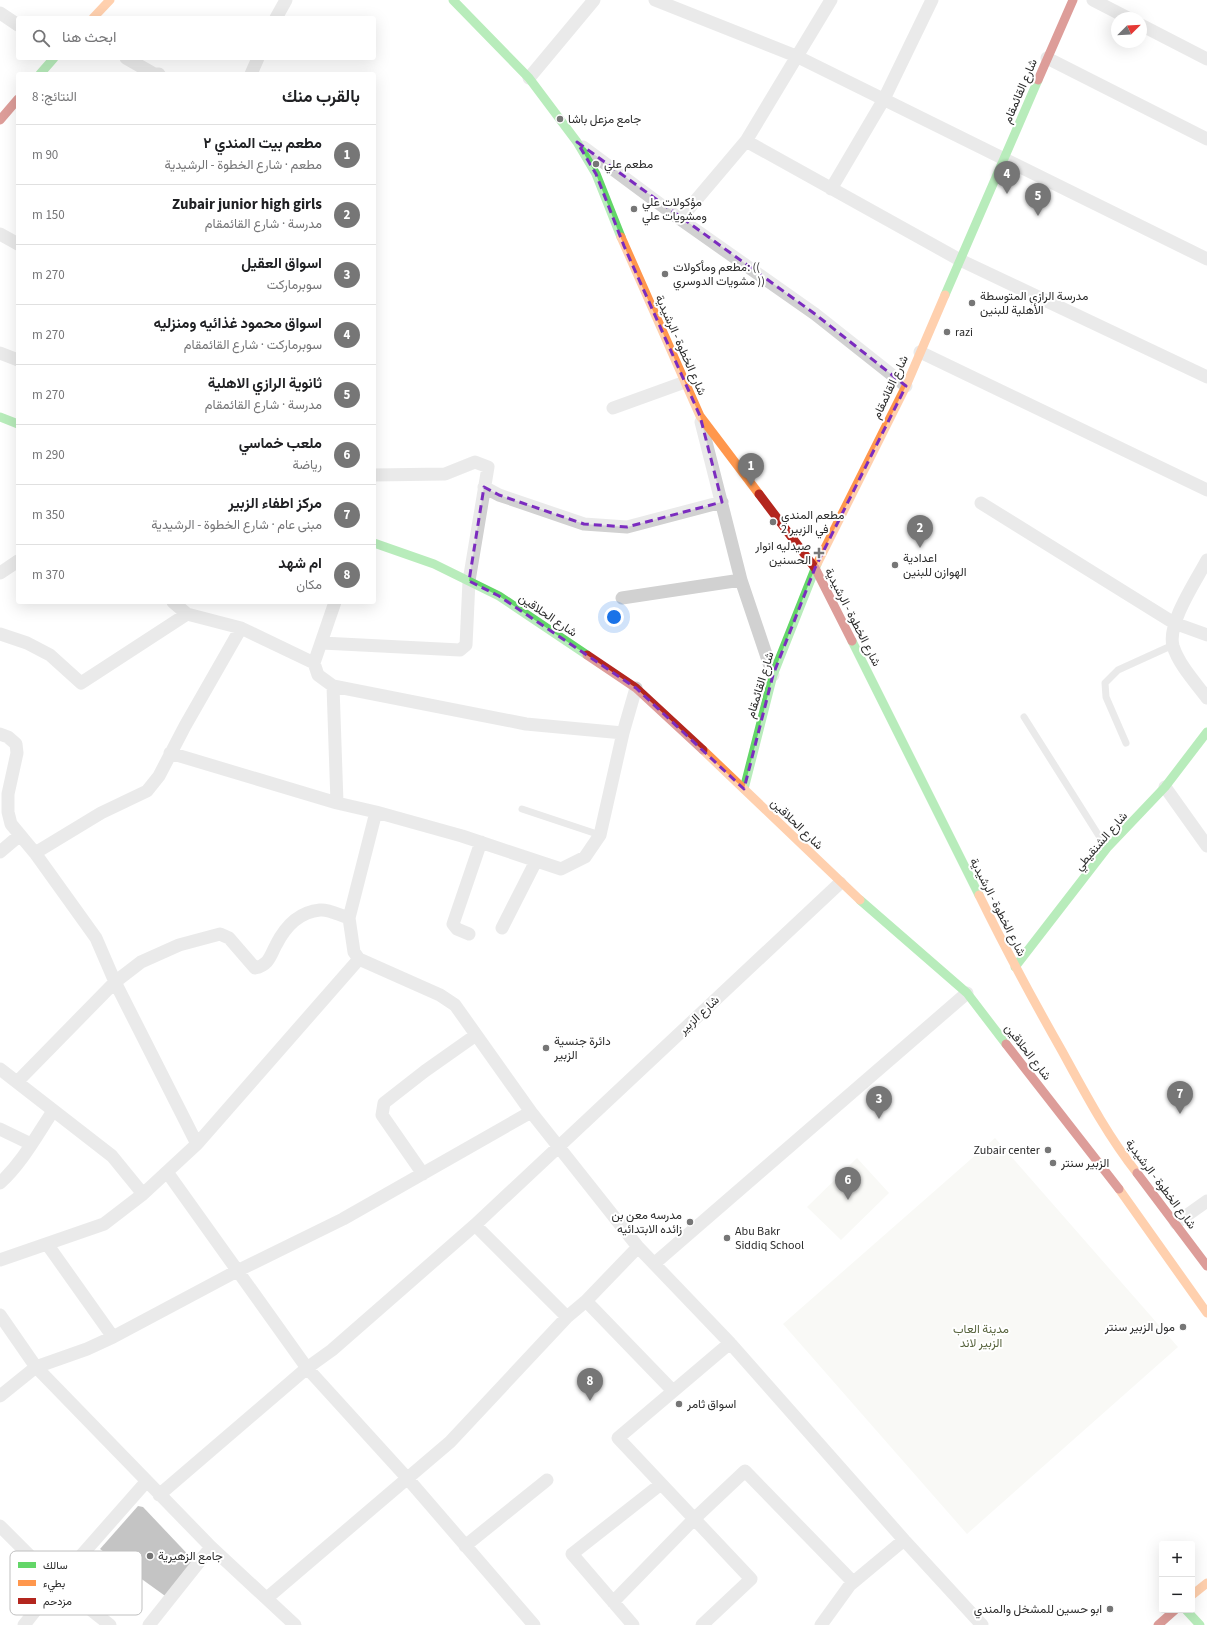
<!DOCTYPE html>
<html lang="ar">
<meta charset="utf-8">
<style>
:root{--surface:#fff;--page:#f2f2f2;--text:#202124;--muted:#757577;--line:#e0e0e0;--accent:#767676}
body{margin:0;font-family:"Source Sans 3",Vazirmatn,sans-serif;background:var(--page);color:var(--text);direction:rtl}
.controls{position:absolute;right:12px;bottom:12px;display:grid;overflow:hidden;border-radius:4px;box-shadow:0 4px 16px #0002}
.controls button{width:36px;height:36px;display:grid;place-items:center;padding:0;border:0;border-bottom:1px solid var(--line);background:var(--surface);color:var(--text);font:20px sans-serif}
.compass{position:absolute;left:1111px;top:12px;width:36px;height:36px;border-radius:50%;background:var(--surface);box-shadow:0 4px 16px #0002;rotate:66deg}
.you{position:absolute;left:614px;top:617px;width:14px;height:14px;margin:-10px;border:3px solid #fff;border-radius:50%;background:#1a73e8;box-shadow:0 0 0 6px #1a73e833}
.badge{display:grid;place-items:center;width:26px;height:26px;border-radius:50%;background:var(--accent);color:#fff;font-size:13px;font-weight:700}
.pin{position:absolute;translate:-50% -33px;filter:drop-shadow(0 1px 2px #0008)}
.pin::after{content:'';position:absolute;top:21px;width:14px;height:12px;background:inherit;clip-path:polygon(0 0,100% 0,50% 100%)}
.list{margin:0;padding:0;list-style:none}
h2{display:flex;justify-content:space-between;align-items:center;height:52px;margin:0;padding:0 16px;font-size:17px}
h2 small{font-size:13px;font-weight:400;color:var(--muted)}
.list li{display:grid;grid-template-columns:26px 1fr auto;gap:12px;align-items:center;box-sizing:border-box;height:60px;padding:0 16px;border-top:1px solid var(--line)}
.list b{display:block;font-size:15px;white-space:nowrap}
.list p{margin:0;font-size:13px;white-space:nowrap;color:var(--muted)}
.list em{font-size:13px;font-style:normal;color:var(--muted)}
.icon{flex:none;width:22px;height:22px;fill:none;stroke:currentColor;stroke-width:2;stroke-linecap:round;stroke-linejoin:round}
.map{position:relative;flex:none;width:1207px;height:1625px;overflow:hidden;direction:ltr}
.search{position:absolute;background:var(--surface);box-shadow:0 4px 16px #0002;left:16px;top:16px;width:360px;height:44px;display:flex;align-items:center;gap:10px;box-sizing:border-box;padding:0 14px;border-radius:4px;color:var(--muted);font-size:15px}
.panel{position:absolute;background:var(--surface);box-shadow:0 4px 16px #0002;left:16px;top:72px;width:360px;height:532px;border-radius:4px;direction:rtl}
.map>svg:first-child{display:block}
</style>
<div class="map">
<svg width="1207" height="1625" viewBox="0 0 1207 1625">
<rect width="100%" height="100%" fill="#fff"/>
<path fill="#f1f2eb" d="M995,1138L1178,1347L967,1534L783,1324Z
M857,1158L889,1193L841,1240L807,1207Z"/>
<path fill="#7d7d7d" d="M138,1506L143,1507L196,1563L168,1598L100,1549Z"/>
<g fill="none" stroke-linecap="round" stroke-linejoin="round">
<path stroke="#d1d1d1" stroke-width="7" d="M1024,717L1106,847
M1126,743L1106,697L1105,683L1118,670L1173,645
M522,809L600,835"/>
<path stroke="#d1d1d1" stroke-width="13" d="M655,0L796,56L1207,259
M1093,0L1128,18
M0,13L18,25
M276,18L286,0
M1141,25L1207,59
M126,58L154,74H159
M1047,58L1207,139
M251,74L258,58
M529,78L594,0
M746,141L960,260L1207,377
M583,147L680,219L815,314L906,386
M831,189L884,99L932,0
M680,219L746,141L831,0
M0,234L18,244
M920,352L1207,490
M0,353L18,360
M613,408L685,382
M701,422L741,580L773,675
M484,487L499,495L584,524L627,527L722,502
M981,503L1174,623L1207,635
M1207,560C1196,581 1167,623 1173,646C1179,665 1195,682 1207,698
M0,573L18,561
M622,598L741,580
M173,602L187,614L241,628L314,663
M335,602L314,663L318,675L333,686L526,724L623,733
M0,634L27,643L50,655L81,683L187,614
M322,643L460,650L466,645L469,581L488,467L475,462L445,474L374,475
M333,686L337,803
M0,734L8,737L16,744L17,753L8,794V812L11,824L35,853L96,938L115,982L197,1144
M170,753L337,803L376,812L462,836L561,869L585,857L600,835L623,733L636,688
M1165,787L1207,846
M376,812L349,918L354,952L359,959L440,995L455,1005L531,1112L638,1247L730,1343L904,1540L982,1625
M0,852L20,835
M35,853L101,813L147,791L159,776L185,726L241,628
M502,928L536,861
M469,934L457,929L453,924L481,842
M0,1069L112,1156L143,1194
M17,1082L115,982L141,962L179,945L220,934L229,938L255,968C269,965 270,956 276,945C285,927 299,912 320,910C329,909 341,916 349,918
M0,1129L31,1144
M167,1172L307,1368L408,1479L534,1625
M423,1174L382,1115L384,1103L425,1071L476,1035
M0,1183C22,1163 37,1135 53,1111
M1176,1223L1207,1201
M475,1225L567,1317
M47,1244L113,1337
M0,1260L104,1224L143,1194L197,1144L359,959
M655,1263L967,993
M586,1301L673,1391
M0,1315L36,1367L211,1547L295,1625
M0,1396L36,1367L87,1349L113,1337L237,1271L343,1219L531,1112
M159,1495L307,1368L332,1350L475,1225L840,883
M0,1526L57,1583L110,1625
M465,1546L547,1480
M267,1598L450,1442L567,1317L586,1301L638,1247
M613,1602L694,1519L745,1471L853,1582
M24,1625L57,1583L146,1482
M149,1625L211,1547
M633,1625L572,1554L661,1484
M702,1625L751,1579L618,1438L730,1343
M821,1625L850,1585L904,1540"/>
<path stroke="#63d668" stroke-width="9" d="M453,0L529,78L577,142L596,174L621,237
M40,74L54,58
M945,295L1038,80
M0,417L18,424
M374,543L434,564L499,596L587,655
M852,641L979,895
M744,789L773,675L817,564
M860,900L967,993L1006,1044
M1015,967L1107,848L1165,787L1207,732
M1186,1610L1200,1625"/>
<path stroke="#ff974d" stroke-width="9" d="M93,18L110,0
M621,237L700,416L759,494
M817,564L906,386L945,295
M703,750L860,900
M979,895C1005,948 1033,1000 1062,1051C1085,1093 1107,1135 1137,1173
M1119,1189L1207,1313
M1192,1595L1207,1583"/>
<path stroke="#b3261e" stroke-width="9" d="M1038,80L1073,0
M0,120L18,99
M759,494L815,568L852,641
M587,655L636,688L703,750
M1006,1044L1119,1189
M1137,1173L1207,1266
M1158,1625L1175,1610"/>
</g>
<path d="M0 0H1207V1625H0ZM577,142L815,314L906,386L815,568L773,675L744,789L636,688L499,596L469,581L484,487L499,495L584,524L627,527L722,502L700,416L624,246L596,174Z" fill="#fff" fill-opacity=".55" fill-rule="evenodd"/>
<path fill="none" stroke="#7b2cbf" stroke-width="3" stroke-dasharray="8 5" stroke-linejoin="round" d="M577,142L815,314L906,386L815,568L773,675L744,789L636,688L499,596L469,581L484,487L499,495L584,524L627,527L722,502L700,416L624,246L596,174Z"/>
<g fill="#767676" stroke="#fff" stroke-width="1.5">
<circle cx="560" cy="119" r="4"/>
<circle cx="596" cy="164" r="4"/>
<circle cx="634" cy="209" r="4"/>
<circle cx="665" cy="274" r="4"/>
<circle cx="972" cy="303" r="4"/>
<circle cx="947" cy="332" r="4"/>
<circle cx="773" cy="522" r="4"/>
<path d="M817 547h4v4h4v4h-4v4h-4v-4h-4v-4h4z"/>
<circle cx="895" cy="565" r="4"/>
<circle cx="546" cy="1048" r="4"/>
<circle cx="1048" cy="1150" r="4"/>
<circle cx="1053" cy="1163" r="4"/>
<circle cx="690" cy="1222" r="4"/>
<circle cx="727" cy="1238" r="4"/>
<circle cx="1183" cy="1327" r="4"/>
<circle cx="679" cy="1404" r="4"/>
<circle cx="150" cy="1556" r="4"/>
<circle cx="1110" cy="1609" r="4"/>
</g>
<g text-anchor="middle" stroke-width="4" stroke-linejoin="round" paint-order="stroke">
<g font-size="12" fill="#2c2c2c" stroke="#fff">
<text transform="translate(1020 91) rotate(-67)" y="4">شارع القائمقام</text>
<text transform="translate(681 345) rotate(66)" y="4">شارع الخطوة - الرشيدية</text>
<text transform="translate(890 387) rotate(-65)" y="4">شارع القائمقام</text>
<text transform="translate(548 615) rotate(34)" y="4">شارع الحلاقين</text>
<text transform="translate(853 617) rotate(63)" y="4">شارع الخطوة - الرشيدية</text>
<text transform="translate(760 685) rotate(-73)" y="4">شارع القائمقام</text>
<text transform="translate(797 824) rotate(44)" y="4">شارع الحلاقين</text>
<text transform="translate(1101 841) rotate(-49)" y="4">شارع الشنقيطي</text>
<text transform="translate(998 907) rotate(63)" y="4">شارع الخطوة - الرشيدية</text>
<text transform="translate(699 1015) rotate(-43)" y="4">شارع الزبير</text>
<text transform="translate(1028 1052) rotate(52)" y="4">شارع الحلاقين</text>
<text transform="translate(1161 1184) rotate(53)" y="4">شارع الخطوة - الرشيدية</text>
</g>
<g font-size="12" fill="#2c2c2c" stroke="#fff" text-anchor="start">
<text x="568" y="123">جامع مزعل باشا</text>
<text x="604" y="168">مطعم علي</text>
<text x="642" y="206">مؤكولات علي<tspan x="642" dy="14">ومشويات علي</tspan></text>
<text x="673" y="271">مطعم ومأكولات: ((<tspan x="673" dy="14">مشويات الدوسري ))</tspan></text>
<text x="980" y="300">مدرسة الرازي المتوسطة<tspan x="980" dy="14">الأهلية للبنين</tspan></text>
<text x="955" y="336">razi</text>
<text x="781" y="519">مطعم المندي<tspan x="781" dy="14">2 في الزبير</tspan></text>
<text x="811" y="550" text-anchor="end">صيدليه انوار<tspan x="811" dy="14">الحسنين</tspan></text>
<text x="903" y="562">اعدادية<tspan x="903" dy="14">الهوازن للبنين</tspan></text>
<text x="554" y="1045">دائرة جنسية<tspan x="554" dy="14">الزبير</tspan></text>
<text x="1040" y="1154" text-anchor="end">Zubair center</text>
<text x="1061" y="1167">الزبير سنتر</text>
<text x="682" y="1219" text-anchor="end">مدرسه معن بن<tspan x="682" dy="14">زائده الابتدائيه</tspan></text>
<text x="735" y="1235">Abu Bakr<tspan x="735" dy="14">Siddiq School</tspan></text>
<text x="1175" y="1331" text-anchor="end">مول الزبير سنتر</text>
<text x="687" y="1408">اسواق ثامر</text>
<text x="158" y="1560">جامع الزهيرية</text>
<text x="1102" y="1613" text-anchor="end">ابو حسين للمشخل والمندي</text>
</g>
<g font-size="12" fill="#57633d" stroke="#fff">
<text x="981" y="1333">مدينة العاب<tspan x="981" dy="14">الزبير لاند</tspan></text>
</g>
</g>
<rect x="10" y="1551" width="132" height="64" rx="6" fill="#fff" stroke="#c0c0c0" stroke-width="1"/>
<rect x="18" y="1562" width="18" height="6" fill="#63d668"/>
<rect x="18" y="1580" width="18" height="6" fill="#ff974d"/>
<rect x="18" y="1598" width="18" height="6" fill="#b3261e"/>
<g font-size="11" fill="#2c2c2c">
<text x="43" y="1569">سالك</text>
<text x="43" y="1587">بطيء</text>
<text x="43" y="1605">مزدحم</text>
</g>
</svg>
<div class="controls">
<button>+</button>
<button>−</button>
</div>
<svg class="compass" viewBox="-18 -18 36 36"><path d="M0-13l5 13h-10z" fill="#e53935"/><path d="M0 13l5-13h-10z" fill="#757577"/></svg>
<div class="you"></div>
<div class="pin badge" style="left:751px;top:486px">1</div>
<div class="pin badge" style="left:920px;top:548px">2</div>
<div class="pin badge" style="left:879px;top:1119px">3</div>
<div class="pin badge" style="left:1007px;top:194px">4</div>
<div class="pin badge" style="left:1038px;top:216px">5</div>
<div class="pin badge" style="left:848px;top:1200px">6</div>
<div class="pin badge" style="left:1180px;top:1114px">7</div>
<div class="pin badge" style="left:590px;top:1401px">8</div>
<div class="search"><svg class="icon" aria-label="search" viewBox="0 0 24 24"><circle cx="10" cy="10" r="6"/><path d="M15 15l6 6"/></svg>ابحث هنا</div>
<section class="panel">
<h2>بالقرب منك<small>النتائج: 8</small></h2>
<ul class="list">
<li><span class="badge">1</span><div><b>مطعم بيت المندي ٢</b><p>مطعم · شارع الخطوة - الرشيدية</p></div><em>90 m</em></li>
<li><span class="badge">2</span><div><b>Zubair junior high girls</b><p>مدرسة · شارع القائمقام</p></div><em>150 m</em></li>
<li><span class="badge">3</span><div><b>اسواق العقيل</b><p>سوبرماركت</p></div><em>270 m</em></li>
<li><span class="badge">4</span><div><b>اسواق محمود غذائيه ومنزليه</b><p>سوبرماركت · شارع القائمقام</p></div><em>270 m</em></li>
<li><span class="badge">5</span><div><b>ثانوية الرازي الاهلية</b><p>مدرسة · شارع القائمقام</p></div><em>270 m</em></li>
<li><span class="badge">6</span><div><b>ملعب خماسي</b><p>رياضة</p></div><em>290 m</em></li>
<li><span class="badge">7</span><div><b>مركز اطفاء الزبير</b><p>مبنى عام · شارع الخطوة - الرشيدية</p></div><em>350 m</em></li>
<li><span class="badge">8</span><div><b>ام شهد</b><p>مكان</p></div><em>370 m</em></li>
</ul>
</section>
</div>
